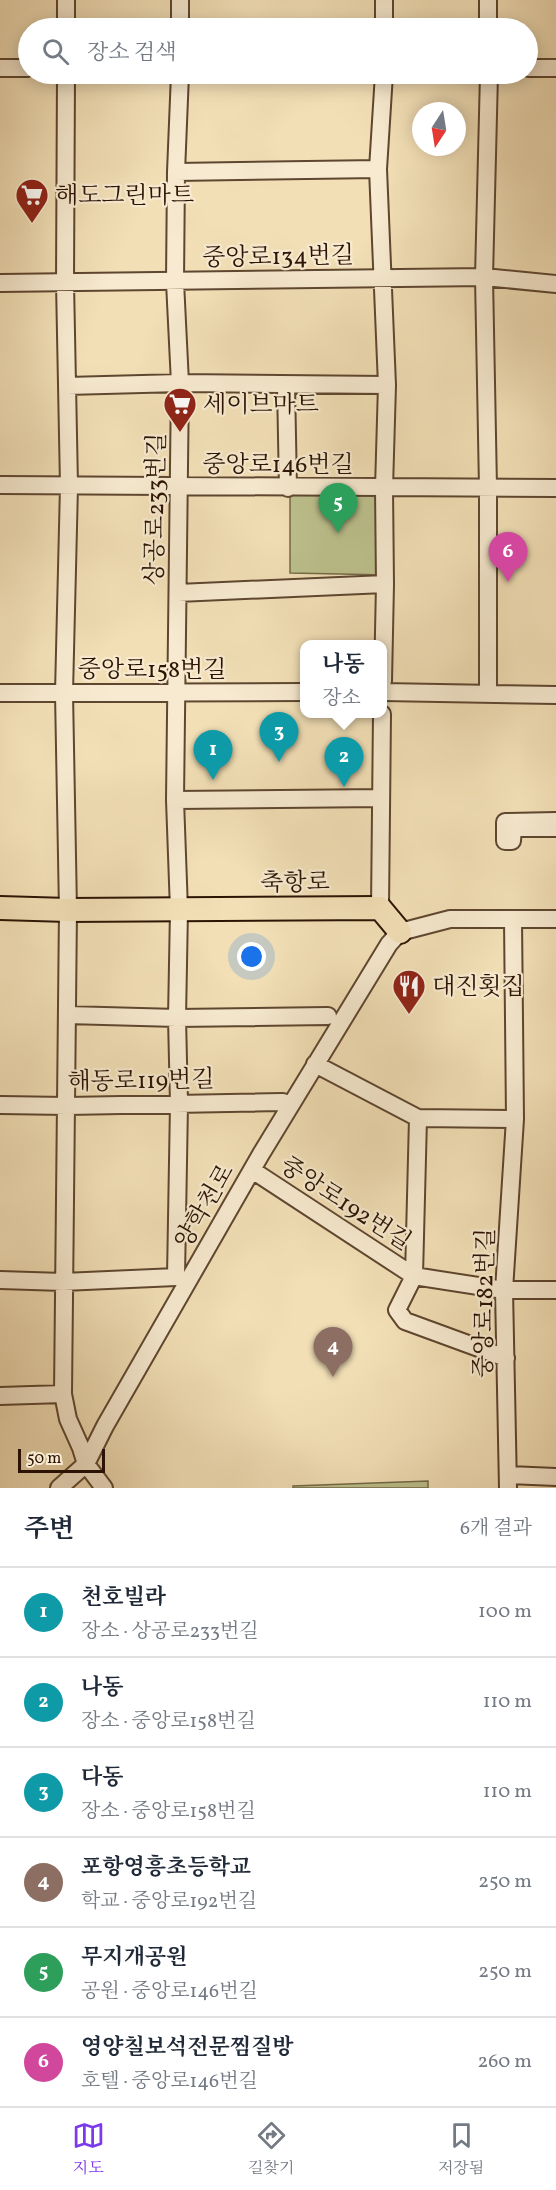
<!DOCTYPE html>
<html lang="ko">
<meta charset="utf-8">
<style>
:root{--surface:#fff;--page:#f6f6f7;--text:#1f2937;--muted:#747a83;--line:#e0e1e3;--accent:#7c3aed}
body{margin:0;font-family:Vollkorn,"Noto Serif KR",serif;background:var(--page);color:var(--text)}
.compass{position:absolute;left:412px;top:102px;width:54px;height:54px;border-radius:50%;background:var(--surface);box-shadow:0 3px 15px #0003;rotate:192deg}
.scale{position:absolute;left:18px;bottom:15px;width:87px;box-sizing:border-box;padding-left:6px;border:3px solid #2c1303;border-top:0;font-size:16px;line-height:21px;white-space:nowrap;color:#2c1303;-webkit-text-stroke:4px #f7ead0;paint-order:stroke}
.you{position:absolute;left:252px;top:957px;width:21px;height:21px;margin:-15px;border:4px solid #fff;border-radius:50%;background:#1a73e8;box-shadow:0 0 0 9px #1a73e833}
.badge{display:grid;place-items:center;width:39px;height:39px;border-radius:50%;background:var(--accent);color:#fff;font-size:20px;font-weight:700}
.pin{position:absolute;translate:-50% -50px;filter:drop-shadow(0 2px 3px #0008)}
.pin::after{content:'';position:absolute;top:32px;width:21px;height:18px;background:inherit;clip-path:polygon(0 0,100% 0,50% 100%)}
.popup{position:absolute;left:300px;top:640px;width:87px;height:78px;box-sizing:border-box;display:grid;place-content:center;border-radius:12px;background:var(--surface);filter:drop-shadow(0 2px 4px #0005);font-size:20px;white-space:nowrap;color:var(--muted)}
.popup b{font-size:22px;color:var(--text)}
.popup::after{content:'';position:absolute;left:50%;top:100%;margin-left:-12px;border:12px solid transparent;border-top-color:var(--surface)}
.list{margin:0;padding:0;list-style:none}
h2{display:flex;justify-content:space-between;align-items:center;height:78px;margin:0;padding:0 24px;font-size:26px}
h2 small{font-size:20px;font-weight:400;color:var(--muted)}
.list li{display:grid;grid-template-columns:39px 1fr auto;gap:18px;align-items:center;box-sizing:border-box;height:90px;padding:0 24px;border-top:2px solid var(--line)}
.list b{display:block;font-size:22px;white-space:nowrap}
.list p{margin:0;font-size:20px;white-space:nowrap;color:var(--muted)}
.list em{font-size:20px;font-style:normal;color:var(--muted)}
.icon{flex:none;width:33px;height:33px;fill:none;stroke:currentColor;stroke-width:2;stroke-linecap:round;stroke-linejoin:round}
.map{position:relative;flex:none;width:556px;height:1488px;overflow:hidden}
.search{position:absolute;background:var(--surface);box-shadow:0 3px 15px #0003;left:18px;right:18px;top:18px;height:66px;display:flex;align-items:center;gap:15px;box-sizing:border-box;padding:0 21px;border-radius:33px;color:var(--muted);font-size:22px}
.sheet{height:618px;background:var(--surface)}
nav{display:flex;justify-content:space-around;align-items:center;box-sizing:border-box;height:84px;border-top:2px solid var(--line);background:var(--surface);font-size:16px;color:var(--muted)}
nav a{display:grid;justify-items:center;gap:3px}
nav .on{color:var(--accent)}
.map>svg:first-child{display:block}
</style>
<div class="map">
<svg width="556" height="1488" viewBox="0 0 556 1488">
<rect width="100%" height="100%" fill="#f2dfb6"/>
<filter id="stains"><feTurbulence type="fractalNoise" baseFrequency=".00333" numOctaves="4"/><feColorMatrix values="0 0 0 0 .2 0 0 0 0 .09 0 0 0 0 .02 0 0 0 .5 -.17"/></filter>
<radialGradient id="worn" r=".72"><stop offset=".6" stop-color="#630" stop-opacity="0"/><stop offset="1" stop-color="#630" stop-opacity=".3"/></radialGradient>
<path fill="#bcc18d" stroke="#746a48" stroke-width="1.5" d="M290,492L385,493L388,575L290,573Z
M428,1481V1488H293V1486Z"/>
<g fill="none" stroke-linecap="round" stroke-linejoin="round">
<defs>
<path id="minor" d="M66,0V28
M180,0V28
M384,0V28
M488,0V28
M0,68H28
M528,68H556
M66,74L65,283L69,486L64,693L68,910L63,1394L68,1419L81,1448L86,1464L104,1488
M176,172L378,169
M0,283L484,277L556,284
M286,385L288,488
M67,386L180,383L387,385
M0,485L556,488
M178,593L385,584
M383,681L385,584L384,488L387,385L378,169L384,74
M383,692L556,695
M0,693L305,692
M488,694V488L484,277L489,74
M175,800L381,798
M556,821L505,822V841H512L513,828H556
M380,908L382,714
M67,1015L177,1018L328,1016
M315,1064L418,1118L515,1119
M0,1105L67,1106L283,1102
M418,1118L414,1276L397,1310L405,1321L506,1358
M252,1170L414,1276L504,1290H556
M0,1280L63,1282L176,1277L179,1104L177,1018L179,910L175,800L180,383L175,282L176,172L180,74
M0,1396L63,1394
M509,1475L556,1477
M59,1488L86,1464L105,1426L261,1154L389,944L400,932L450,919H556
M508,1488L504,1290L515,1119L513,919"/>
<path id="major" d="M0,908L68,910L380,908L400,932"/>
</defs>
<use href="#minor" stroke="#5e4630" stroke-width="20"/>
<use href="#major" stroke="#2c1303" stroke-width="26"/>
<use href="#minor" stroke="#f7ead0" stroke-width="16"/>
<use href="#major" stroke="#f2dfb6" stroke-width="22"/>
</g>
<defs>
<symbol id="supermarket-pin" viewBox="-11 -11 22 30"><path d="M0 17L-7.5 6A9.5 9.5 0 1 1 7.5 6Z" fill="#8f2418" stroke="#f7ead0"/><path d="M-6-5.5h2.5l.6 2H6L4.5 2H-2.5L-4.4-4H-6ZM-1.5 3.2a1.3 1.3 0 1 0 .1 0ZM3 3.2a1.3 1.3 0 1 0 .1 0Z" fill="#fff"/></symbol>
<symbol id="restaurant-pin" viewBox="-11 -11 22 30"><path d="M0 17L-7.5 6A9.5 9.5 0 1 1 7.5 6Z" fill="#8f2418" stroke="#f7ead0"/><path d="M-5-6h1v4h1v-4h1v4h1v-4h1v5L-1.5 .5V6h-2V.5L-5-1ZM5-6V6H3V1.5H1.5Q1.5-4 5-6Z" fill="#fff"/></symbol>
</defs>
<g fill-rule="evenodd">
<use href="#supermarket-pin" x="13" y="176" width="38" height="52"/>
<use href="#supermarket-pin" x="161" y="385" width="38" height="52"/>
<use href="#restaurant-pin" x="390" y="967" width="38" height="52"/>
</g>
<g text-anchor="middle" stroke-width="4.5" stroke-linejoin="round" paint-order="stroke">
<g font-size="24" fill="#2c1303" stroke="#f7ead0" text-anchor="start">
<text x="55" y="203">해도그린마트</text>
<text x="203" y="412">세이브마트</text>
<text x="432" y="994">대진횟집</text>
</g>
<g font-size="24" fill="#2c1303" stroke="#f7ead0">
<text transform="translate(278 256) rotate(-1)" y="8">중앙로134번길</text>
<text x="278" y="472">중앙로146번길</text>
<text transform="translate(155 509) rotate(-89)" y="8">상공로233번길</text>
<text x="152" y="677">중앙로158번길</text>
<text transform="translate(295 882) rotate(-1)" y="8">축항로</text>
<text transform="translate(141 1080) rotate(-1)" y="8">해동로119번길</text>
<text transform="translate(346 1203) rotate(33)" y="8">중앙로192번길</text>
<text transform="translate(204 1206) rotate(-60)" y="8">양학천로</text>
<text transform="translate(484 1303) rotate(-89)" y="8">중앙로182번길</text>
</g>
</g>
<rect width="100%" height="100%" filter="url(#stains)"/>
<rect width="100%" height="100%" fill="url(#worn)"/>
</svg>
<svg class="compass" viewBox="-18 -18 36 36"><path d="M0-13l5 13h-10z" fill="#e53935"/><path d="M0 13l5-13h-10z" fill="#747a83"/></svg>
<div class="scale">50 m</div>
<div class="you"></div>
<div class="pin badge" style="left:213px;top:780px;background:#0f9aa8">1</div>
<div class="pin badge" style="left:344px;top:787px;background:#0f9aa8">2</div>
<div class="popup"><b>나동</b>장소</div>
<div class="pin badge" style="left:279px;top:762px;background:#0f9aa8">3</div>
<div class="pin badge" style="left:333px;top:1377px;background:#8d6e63">4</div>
<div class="pin badge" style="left:338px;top:533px;background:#2e9e5b">5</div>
<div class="pin badge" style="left:508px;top:582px;background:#d1479c">6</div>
<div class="search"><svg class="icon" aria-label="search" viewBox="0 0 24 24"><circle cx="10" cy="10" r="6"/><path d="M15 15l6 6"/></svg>장소 검색</div>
</div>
<section class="sheet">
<h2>주변<small>6개 결과</small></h2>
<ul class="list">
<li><span class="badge" style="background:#0f9aa8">1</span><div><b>천호빌라</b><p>장소 · 상공로233번길</p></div><em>100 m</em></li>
<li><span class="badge" style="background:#0f9aa8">2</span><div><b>나동</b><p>장소 · 중앙로158번길</p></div><em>110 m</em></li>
<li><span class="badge" style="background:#0f9aa8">3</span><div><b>다동</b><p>장소 · 중앙로158번길</p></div><em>110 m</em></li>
<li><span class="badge" style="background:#8d6e63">4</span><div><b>포항영흥초등학교</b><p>학교 · 중앙로192번길</p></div><em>250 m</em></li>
<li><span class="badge" style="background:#2e9e5b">5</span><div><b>무지개공원</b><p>공원 · 중앙로146번길</p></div><em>250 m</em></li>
<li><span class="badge" style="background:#d1479c">6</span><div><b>영양칠보석전문찜질방</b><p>호텔 · 중앙로146번길</p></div><em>260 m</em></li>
</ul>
</section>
<nav>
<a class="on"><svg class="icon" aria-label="map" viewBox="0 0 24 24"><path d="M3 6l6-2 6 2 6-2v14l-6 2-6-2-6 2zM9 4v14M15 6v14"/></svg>지도</a>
<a><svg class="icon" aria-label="directions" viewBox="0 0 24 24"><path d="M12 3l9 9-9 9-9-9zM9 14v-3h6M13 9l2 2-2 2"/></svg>길찾기</a>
<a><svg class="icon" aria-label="saved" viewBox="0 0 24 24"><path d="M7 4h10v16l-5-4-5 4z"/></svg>저장됨</a>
</nav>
